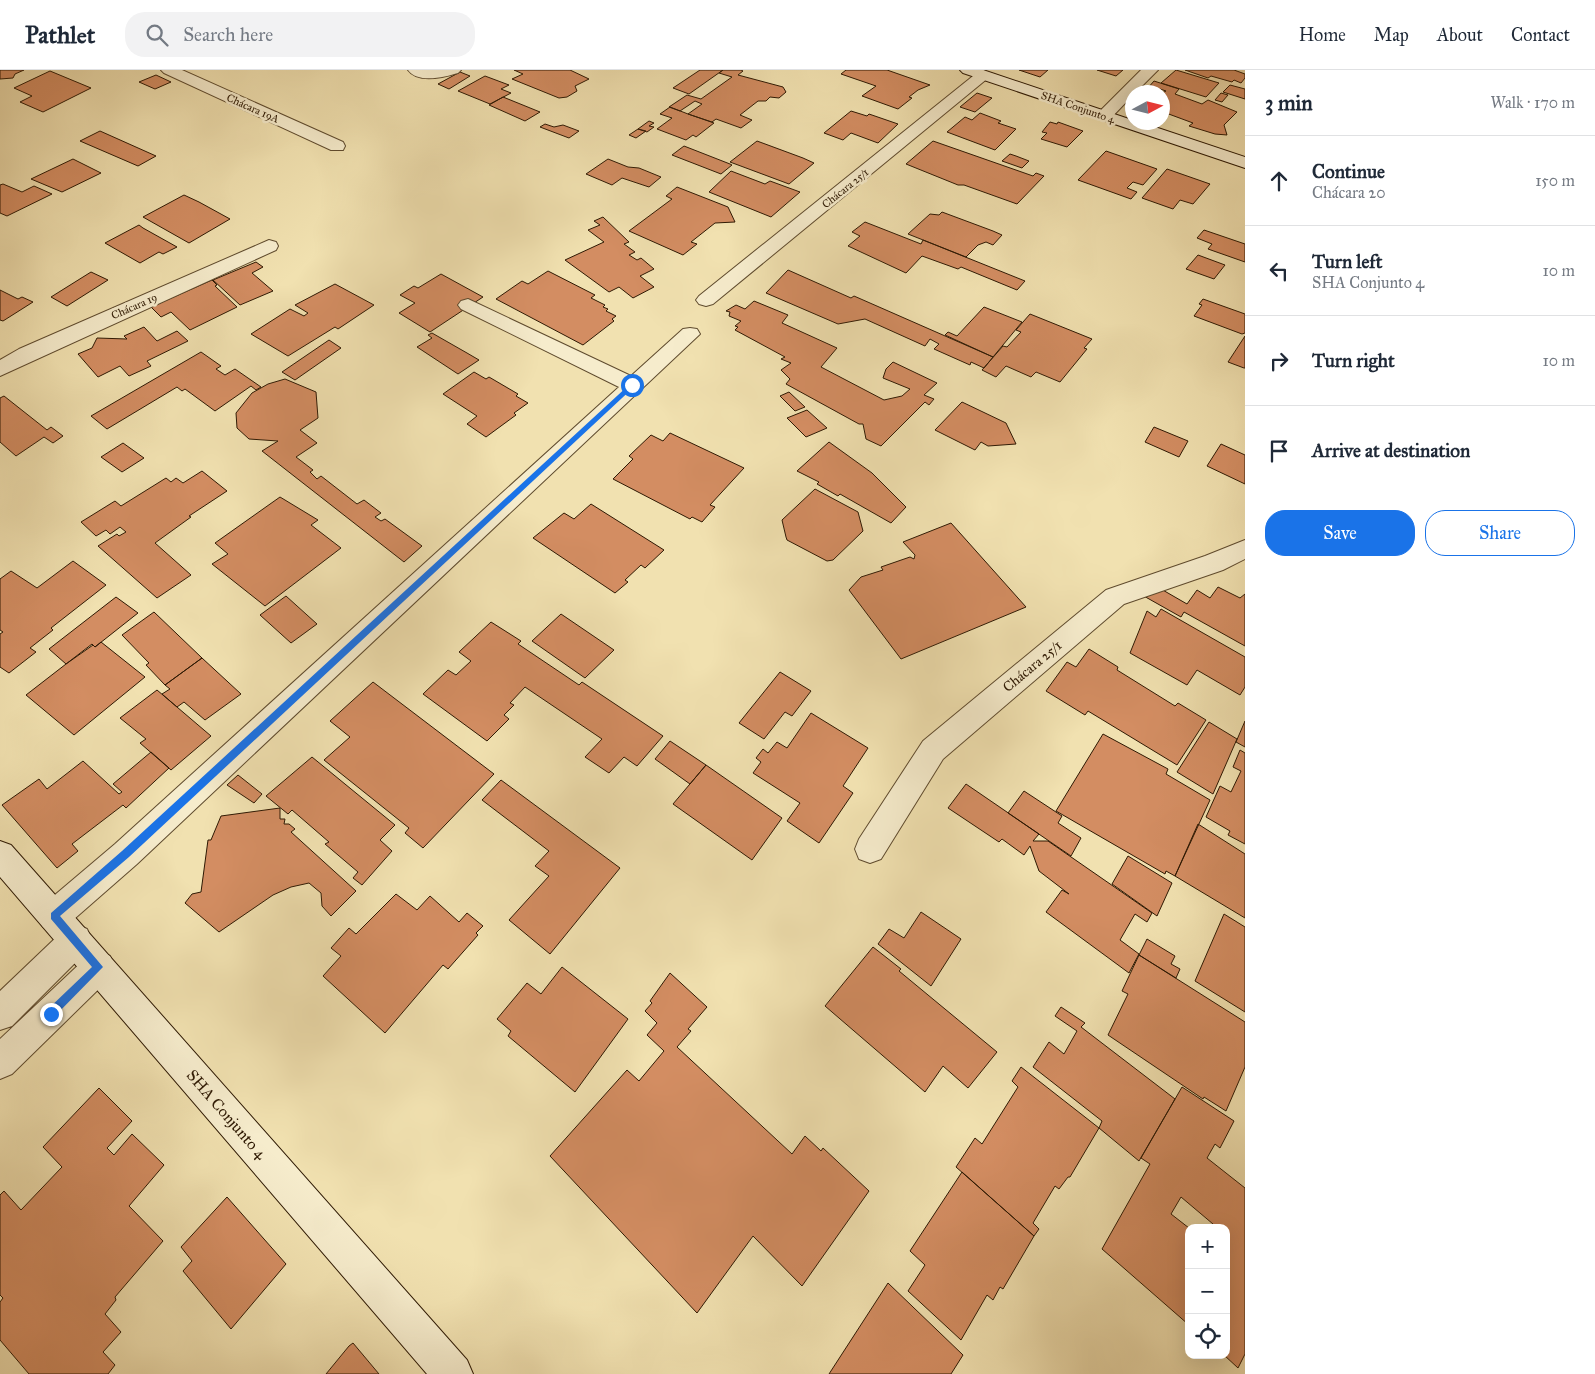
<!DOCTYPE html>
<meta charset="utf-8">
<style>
:root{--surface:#fff;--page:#f2f2f3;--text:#1f2937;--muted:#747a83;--line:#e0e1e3;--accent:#1a73e8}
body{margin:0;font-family:"IM FELL Great Primer",serif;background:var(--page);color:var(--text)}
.controls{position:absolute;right:15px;bottom:15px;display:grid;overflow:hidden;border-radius:10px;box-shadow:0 5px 20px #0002}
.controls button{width:45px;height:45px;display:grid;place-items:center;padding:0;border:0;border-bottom:1px solid var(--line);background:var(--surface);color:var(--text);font:25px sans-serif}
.compass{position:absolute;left:1125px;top:15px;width:45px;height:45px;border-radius:50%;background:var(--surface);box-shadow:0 5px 20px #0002;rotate:83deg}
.stop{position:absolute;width:15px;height:15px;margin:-11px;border:4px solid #1a73e8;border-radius:50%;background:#fff}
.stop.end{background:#1a73e8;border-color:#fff;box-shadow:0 1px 5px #0008}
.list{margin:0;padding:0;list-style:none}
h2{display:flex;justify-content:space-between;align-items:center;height:65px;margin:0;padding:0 20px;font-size:21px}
h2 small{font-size:16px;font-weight:400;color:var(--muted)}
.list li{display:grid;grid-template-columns:32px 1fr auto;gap:15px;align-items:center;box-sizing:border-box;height:90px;padding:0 20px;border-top:1px solid var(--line)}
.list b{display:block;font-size:19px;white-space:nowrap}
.list p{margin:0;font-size:16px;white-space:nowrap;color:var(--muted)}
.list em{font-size:16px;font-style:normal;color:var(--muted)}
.actions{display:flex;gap:10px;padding:15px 20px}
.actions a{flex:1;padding:11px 0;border:1px solid var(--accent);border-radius:20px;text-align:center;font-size:18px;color:var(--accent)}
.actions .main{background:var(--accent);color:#fff}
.icon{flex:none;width:28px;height:28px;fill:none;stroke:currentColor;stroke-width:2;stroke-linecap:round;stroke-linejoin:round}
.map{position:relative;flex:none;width:1245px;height:1304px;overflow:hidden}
header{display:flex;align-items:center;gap:30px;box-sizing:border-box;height:70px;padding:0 25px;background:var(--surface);border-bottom:1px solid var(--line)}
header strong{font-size:24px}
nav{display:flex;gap:28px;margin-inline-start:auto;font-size:18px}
.search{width:350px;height:45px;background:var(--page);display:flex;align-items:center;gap:12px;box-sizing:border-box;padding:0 18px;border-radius:20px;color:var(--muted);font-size:19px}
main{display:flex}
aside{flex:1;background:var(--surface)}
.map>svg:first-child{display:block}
</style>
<header>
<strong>Pathlet</strong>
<div class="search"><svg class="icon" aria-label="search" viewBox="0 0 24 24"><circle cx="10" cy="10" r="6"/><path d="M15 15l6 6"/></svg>Search here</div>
<nav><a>Home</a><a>Map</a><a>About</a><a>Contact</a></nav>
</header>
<main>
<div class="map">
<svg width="1245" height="1304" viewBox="0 0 1245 1304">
<rect width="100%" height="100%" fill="#f1e1b0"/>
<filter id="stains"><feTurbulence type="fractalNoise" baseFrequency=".004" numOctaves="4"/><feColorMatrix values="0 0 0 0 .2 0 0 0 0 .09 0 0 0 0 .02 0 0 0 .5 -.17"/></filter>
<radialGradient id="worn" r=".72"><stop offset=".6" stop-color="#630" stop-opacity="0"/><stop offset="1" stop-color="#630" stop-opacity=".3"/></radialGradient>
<path fill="#d38d62" stroke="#2e1903" d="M0,0H24L15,4L13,8L0,9Z
M514,0H570L589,9L575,16L577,21L567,27L559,28L512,9L523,4Z
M700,0H723L689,24L673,18Z
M723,0H741L743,1L738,5L783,17L786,22L779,28L770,27L766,31H758L740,45L752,50L741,58L716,49L712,52L688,44L702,34L695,31L680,41L669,37L687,25L701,29L732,7L719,3Z
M846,0H887L930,15L918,20L909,27L912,28L898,39L862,26L876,16L841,4Z
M1019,0H1048L1040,7Z
M1097,0H1123L1116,6Z
M1176,0L1219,13L1206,27L1161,13Z
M1185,0H1234L1245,4V8L1241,13L1234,10L1232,12L1211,6L1208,8Z
M50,1L91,18L43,42L20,32L32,26L14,18Z
M460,2L470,6L449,19L438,14Z
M156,5L171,12L155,19L139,12Z
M485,6L509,15L501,19L511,23L490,34L458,21Z
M1154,11L1179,19L1175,24L1202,34L1208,30L1237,42L1224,55L1227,65L1215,64L1189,56L1193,53L1166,43L1169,40L1162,38V23L1166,21L1160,19L1158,22L1147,19Z
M1230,15L1245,19V29L1223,22Z
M977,23L992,28L975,42L960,37Z
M1221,23L1228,25L1222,32L1215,30Z
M503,27L540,42L525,51L489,35Z
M670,37L688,44L714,53L696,67L693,65L686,70L657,59L672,48L660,44Z
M851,41L867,46L869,44L898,54L878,73L851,63L843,70L824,63Z
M980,43L1001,51L998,53L1016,59L995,80L947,62L965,47L972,50Z
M649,51L654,53L649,56L654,57L647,62L638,59Z
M1050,52L1057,54L1058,52L1083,61L1067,77L1041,69L1047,63L1042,62Z
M545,54L554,57L563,55L579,61L569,68L540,57Z
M638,59L646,61L636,68L629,65Z
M100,61L156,86L138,96L80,71Z
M757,71L803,88L814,93L789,114L730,92Z
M933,71L1033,106L1036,103L1044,106L1017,134L964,115H958L906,94Z
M684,76L730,94L732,95L721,104L672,85Z
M1106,81L1157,99L1143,115L1133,112L1127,118L1137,122L1131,129L1078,110Z
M1010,84L1016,86L1029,91L1022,98L1002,91Z
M73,89L101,103L62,122L31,109Z
M608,89L628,97L639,98L661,107L649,117L622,108L612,115L586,104Z
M1167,99L1210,114L1193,134L1180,130L1173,139L1142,128Z
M731,101L765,114L770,111L800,122L771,147L709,122Z
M3,114L22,122L34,116L52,124L7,146L0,143V115Z
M677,117L728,137L735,152L715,153L691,172L697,174L683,185L629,161L672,129L666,126Z
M184,125L199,132L230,149L189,173L143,147Z
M942,142L993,161L1002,165L993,175L986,172L978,175L966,187L908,164L930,144L939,145Z
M603,147L629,172L624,174L635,182L629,185L637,190L641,188L654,199L640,206L654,217L633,228L619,217L609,222L565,190L604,172L588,160L600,155L594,151Z
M865,152L921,174L923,170L1025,211L1017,220L961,197L958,199L922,186L906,203L848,176L860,166L852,162Z
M139,155L143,158L177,177L163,184L159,182L140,193L105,173Z
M1204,160L1245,174V192L1208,179L1212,174L1197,168Z
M1198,185L1225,195L1214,209L1186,199Z
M256,192L263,197L252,203L273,221L240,235L213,210Z
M788,200L851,228L854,226L993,287L984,298L971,292L970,295L934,279L939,274L930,269L925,276L865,249L838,254L766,223Z
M548,201L595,225L591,228L605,235L603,237L608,239L606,241L616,246L612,249L614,251L583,275L496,229L522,211L528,214Z
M91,202L108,210L67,236L51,227Z
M441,204L483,227L430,262L399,243L415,233L400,225L414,216L418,218Z
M212,210L217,215L215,216L237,237L190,260L171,242L161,247L151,237Z
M335,214L374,235L338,259L335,257L288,286L251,264L290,239L304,246L308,243L295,235Z
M0,220L18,229L22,227L33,232L3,251L0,250Z
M1203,229L1245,244V263L1242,264L1194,246L1202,235L1199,234Z
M754,231L788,245L782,253L837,278L821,297L884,330L902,326L910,319L883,308L886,299L893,292L937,313L924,325L934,329L929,335L925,332L881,376L866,369L863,354H859L786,314L790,309L781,300L791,293L781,289L785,287L735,260L738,257L735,256L741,251L729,246L730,242L726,241L736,235L745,239Z
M984,237L1022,252L993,287L945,265L948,262L957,266Z
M1030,244L1092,269L1084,278L1087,279L1060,312L1036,302L1031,307L1006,296L996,307L982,300L1003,276L1007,277L1021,262L1016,260Z
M144,257L157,271L177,261L188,271L147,291L151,296L129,306L120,296L98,307L78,284L92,278L97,268L127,269L124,266Z
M432,263L467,283L479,290L458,304L417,277L432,268L428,265Z
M1245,266V298H1244L1228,292Z
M329,270L341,278L295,310L282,302Z
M201,282L221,296L216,299L225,305L235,299L261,317L256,320L251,316L215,341L185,319L182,321L177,317L107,359L91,346Z
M474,302L486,309L489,307L518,324L516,326L528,333L514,343L516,345L486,367L467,354L477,346L443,324Z
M285,309L316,322L318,348L300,360L317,373L296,387L313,400L310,402L317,409L321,406L357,434L364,430L381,443L375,447L381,451L385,449L422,476L404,492L262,381L278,371L249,369L237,358L236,343L252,323L268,314Z
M789,322L805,337L795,341L780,326Z
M4,326L47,360L51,357L63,366L53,373L44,367L16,386L0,372V328Z
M962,332L1006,353L1016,374L988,376L981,372L975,380L935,360Z
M807,340L827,358L806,367L787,348Z
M1154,357L1188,371L1179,387L1145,372Z
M670,363L744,398L710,435L715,437L702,452L692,447L690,449L613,409L633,389L629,386L651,365L663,371Z
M829,372L872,403L906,437L891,453L840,424L838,426L817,414L819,412L797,401Z
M123,373L144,388L122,402L101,387Z
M1221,374L1245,385V414L1207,396Z
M202,401L227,421L189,446L191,447L155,473L191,505L157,528L98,476L117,464L119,466L126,462L120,457L110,464L106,460L96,466L81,452L115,431L121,436L166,408L171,412L176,408L183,413Z
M815,419L858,442L863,461L833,490L827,491L787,470L786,467L782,450Z
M280,427L318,450L311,455L341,478L265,536L212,494L228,484L215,473Z
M591,434L664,480L645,498L641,495L625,510L628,512L615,523L533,468L564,443L574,449Z
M951,453L1026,537L901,589L849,520L861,507L883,500L881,497L910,487L914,489L915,485L903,472Z
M73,491L106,515L51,558L53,560L30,578L36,582L9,603L0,597V564L3,562L0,560V509L11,501L37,518Z
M1218,517L1240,528L1245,524V576L1184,542L1181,547L1142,525L1161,519L1187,534L1197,520L1210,528Z
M286,526L317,554L291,573L260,545Z
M116,527L138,543L95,577L92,574L66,594L49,579Z
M1161,539L1245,587V617L1240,625L1197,600L1187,615L1130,583L1147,541L1156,547Z
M154,542L202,588L165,615L146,595L149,593L122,565Z
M561,544L614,580L585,608L532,571Z
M491,552L521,571L518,574L579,615L582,612L663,666L637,696L624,687L609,703L585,687L602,669L525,617L510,633L514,635L504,645L509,649L487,671L423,624L448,600L456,605L471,591L459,582Z
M101,572L145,607L74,665L26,625L66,594L93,575L95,577Z
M1089,579L1118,597L1117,600L1175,636L1178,633L1206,650L1177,695L1088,641L1085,645L1046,621L1067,592L1076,597Z
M202,588L241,624L205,650L184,632L177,637L162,624L170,619L165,615Z
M780,602L811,621L792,646L785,642L764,669L739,653Z
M373,612L494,704L423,778L405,763L409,758L324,690L350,667L330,651Z
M157,620L211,666L171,700L140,673L146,669L120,648Z
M811,643L868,678L843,716L853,723L819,773L787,751L800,733L753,703L761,692L756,688L763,679L768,683L777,672L787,678Z
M1245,651V677L1236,672Z
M1209,652L1237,669L1213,724L1177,702Z
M1103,664L1168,699L1166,704L1210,730L1175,806L1166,801L1165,804L1056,741Z
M670,671L706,695L690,714L655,689Z
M1240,680L1245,683V774L1228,765L1230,761L1206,747L1220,716L1231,722L1241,701L1233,697Z
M151,682L169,698L126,738L123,735L72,774L78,781L57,798L2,735L39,709L47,719L83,691L119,724L122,722L113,714Z
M312,687L395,755L380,770L392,781L362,815L353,808L358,802L325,774L329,772L292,740L288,744L266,726Z
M706,695L782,748L752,790L673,734Z
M238,705L262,724L254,733L227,715Z
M501,710L620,798L550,884L509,850L549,806L535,796L549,781L482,730Z
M966,714L1039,764L1033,771H1048L1152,843L1147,852L1135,844L1120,870L1139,884L1129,903L1046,842L1062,820L1069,824L1039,801L1030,776L1024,785L1002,769L999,772L948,738Z
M1024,721L1062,746L1058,753L1081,768L1071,786L1008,743Z
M280,738V749H285L284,754H289L295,759L291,762L356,821L331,846L322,836L321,823L309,813L291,817L273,825L219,862L185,833L192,824L201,822L208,770H211L221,746Z
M1198,754L1245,784V848L1175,806Z
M1128,786L1172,813L1157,846L1112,814Z
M396,824L417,840L430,826L459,852L467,843L483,856L476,863L478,865L448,899L443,895L385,963L323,906L341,886L331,878L349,858L356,864Z
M921,842L961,869L931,916L878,874L889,859L904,868Z
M1224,844L1245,857V942L1195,911Z
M1147,869L1175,886L1171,894L1180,899L1176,908L1139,885Z
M873,877L901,899L899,901L997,982L968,1018L943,996L925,1022L825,936Z
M1139,885L1245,952V997L1226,1041L1204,1027L1203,1029L1108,965L1128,924L1122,921Z
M562,897L628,949L575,1022L508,966L511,961L497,949L527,913L541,924Z
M670,903L707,937L688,959L691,961L677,977L792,1084L805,1066L821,1081L823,1078L869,1121L802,1216L753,1166L697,1243L550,1086L627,1000L639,1011L664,981L647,965L657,953L645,941L652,933L650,931Z
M1061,937L1085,953L1081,957L1175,1029L1139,1091L1099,1058L1102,1051L1033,997L1049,972L1064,984L1077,961L1055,946Z
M1021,997L1099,1058L1070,1107H1068L1059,1119L1055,1116L1033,1153L1039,1159L1034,1166L956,1097L975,1068L982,1074L1018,1017L1012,1011Z
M1182,1017L1234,1051L1220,1078L1215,1074L1207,1088L1245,1118V1284L1238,1298L1224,1285H1226V1158H1211L1213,1154L1181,1127L1171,1144L1189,1158V1255L1102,1179L1150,1094L1141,1088Z
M99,1018L132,1051L107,1078L114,1085L132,1064L164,1095L129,1136L163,1171L115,1227L116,1230L105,1244L121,1262L103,1282L115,1295L108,1304H29L0,1270V1232L3,1228L0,1225V1125L4,1121L21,1140L62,1097L43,1077Z
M962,1102L1034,1166L1003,1219L1000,1217L993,1230L987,1225L961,1270L908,1221L925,1195L910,1181Z
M227,1127L286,1194L231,1259L183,1201L192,1191L181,1177Z
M888,1213L963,1285L951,1304H829Z
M353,1273L379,1304H326L349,1276Z"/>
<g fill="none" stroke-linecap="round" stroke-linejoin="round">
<defs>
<path id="street" d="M161,0H182L343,72L345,76L343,80H331L164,3Z
M408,0H461L458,3C445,7 418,14 408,0Z
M983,0L991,5L988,8L713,234L706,236L699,234L696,230L699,226L978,2Z
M1141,0H1158L1136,22H1132V26L1110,49H1098L1096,46L1098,43Z
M269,170L276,172L278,176L276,180L0,306V290L19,279Z
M468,229L631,306L683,259L690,258L697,259L700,264L137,794L65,857L54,861L43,857L38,846L43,835L115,774L619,317L461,239L458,235L461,231Z
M1245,470V489L1223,500L1124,534L943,689L881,789L870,793L859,789L855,779L859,769L923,671L1106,520L1205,486Z
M76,854L87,859L92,870L87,881L12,956L0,960V921L65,859Z
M99,881L110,886L115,897L110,908L12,1004L0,1009V969L88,886Z"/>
<path id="secondary" d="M960,0H983L1132,50V52H1140L1245,87V98L963,3Z
M0,771L11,775L467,1290L473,1304H427L0,807Z"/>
</defs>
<use href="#street" stroke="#5f4b2e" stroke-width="2"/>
<use href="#secondary" stroke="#2e1903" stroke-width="2"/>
<use href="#street" fill="#f6eccc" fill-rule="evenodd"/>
<use href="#secondary" fill="#f6eccc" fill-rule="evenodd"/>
</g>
<path fill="#1a73e8" d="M630,314L636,315L129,787L60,846L103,897L54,947H47V940L92,897L51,849V843L122,781Z"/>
<g text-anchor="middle" stroke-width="5" stroke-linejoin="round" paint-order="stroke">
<g font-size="11" fill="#2e1903" stroke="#f6eccc">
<text transform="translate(1078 37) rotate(19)" y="4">SHA Conjunto 4</text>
<text transform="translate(253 38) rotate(24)" y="4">Chácara 19A</text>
<text transform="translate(845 118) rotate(-39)" y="4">Chácara 25/1</text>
<text transform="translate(134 236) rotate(-24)" y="4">Chácara 19</text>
</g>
<g font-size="14" fill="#2e1903" stroke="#f6eccc">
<text transform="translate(1032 596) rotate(-40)" y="5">Chácara 25/1</text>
</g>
<g font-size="16" fill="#2e1903" stroke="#f6eccc">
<text transform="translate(227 1044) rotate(49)" y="6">SHA Conjunto 4</text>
</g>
</g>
<rect width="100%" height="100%" filter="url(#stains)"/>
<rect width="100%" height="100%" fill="url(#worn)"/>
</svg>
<div class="controls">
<button>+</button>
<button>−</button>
<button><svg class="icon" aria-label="locate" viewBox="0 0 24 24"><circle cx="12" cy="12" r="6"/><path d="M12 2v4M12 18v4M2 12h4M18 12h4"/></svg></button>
</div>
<svg class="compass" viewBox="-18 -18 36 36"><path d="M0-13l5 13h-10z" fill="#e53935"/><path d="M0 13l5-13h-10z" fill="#747a83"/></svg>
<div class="stop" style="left:632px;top:315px"></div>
<div class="stop end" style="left:51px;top:944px"></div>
</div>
<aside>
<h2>3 min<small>Walk · 170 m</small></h2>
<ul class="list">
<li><svg class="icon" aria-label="ahead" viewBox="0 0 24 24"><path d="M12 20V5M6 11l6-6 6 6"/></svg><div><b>Continue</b><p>Chácara 20</p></div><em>150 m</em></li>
<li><svg class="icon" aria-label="left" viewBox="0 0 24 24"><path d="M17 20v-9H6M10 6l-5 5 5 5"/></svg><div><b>Turn left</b><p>SHA Conjunto 4</p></div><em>10 m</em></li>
<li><svg class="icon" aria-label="right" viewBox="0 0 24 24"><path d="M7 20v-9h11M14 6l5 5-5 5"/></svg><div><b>Turn right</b></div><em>10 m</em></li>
<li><svg class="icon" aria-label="arrive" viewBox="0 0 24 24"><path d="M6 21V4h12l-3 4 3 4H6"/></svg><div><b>Arrive at destination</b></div></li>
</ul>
<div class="actions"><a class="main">Save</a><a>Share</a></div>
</aside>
</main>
